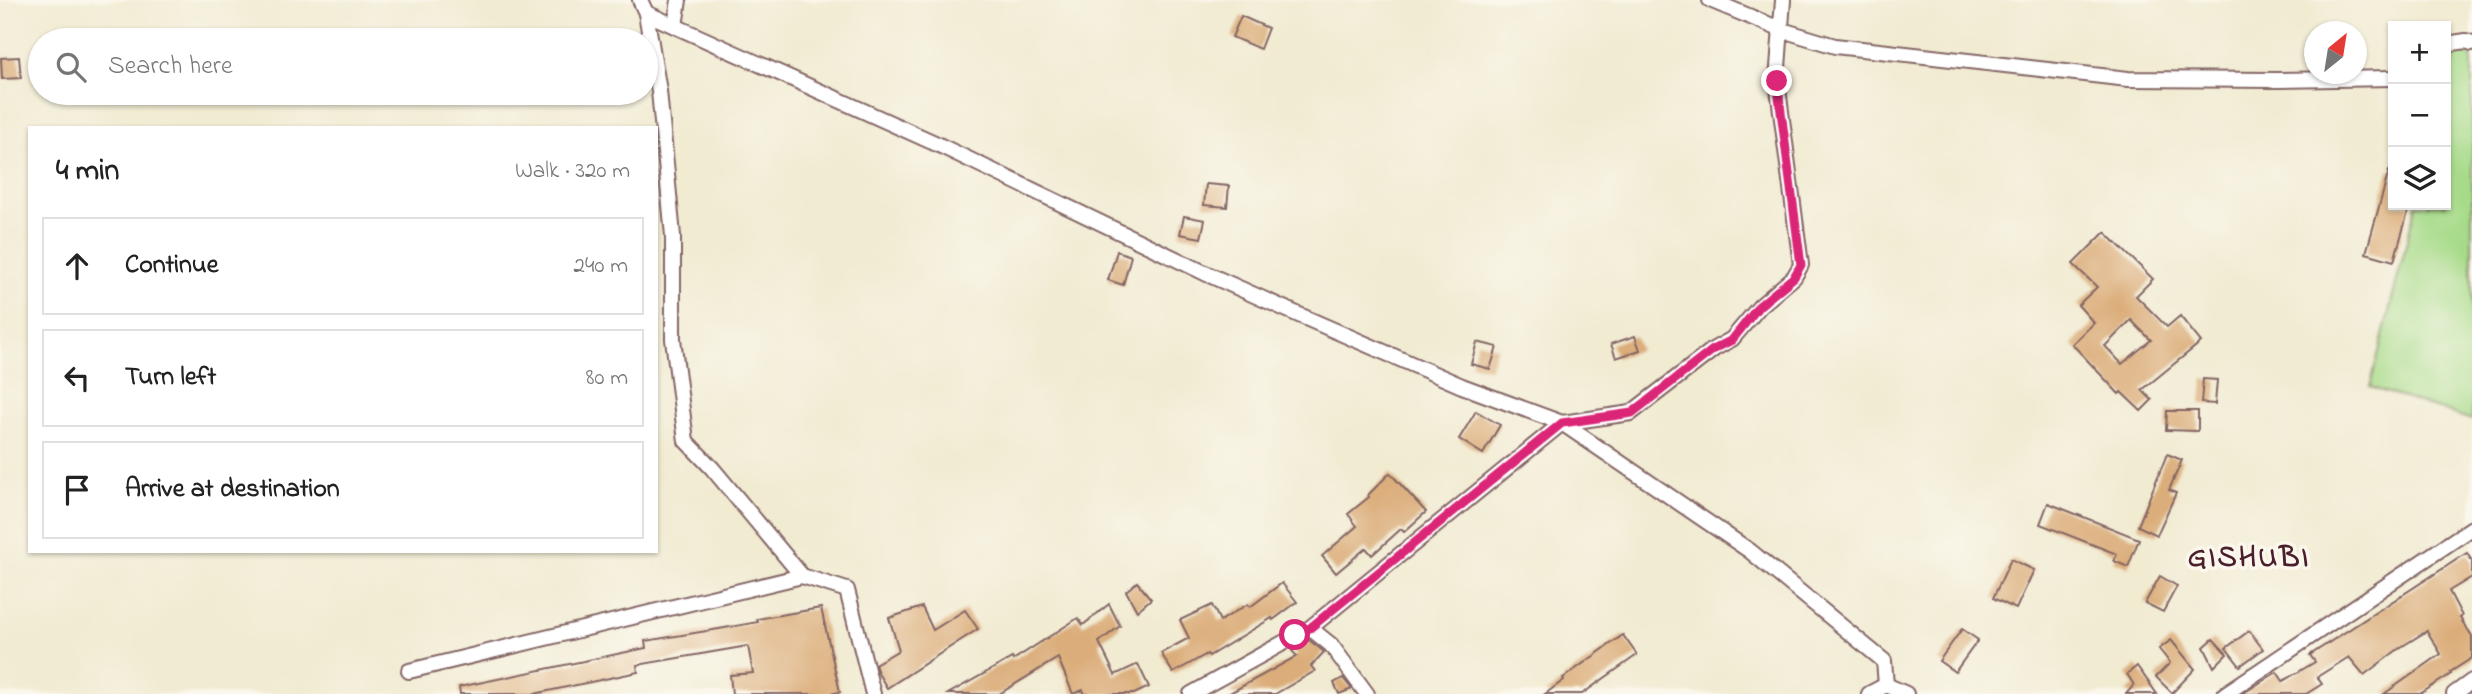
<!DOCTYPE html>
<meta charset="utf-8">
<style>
body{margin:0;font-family:"Indie Flower",sans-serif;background:#f6f6f6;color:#222}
.controls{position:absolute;right:21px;top:21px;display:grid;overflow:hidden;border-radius:0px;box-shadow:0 2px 5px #0004}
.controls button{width:63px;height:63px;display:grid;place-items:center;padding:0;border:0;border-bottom:2px solid #e0e0e0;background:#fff;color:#222;font:35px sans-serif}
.compass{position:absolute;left:2304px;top:21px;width:63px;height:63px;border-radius:50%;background:#fff;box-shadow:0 2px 5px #0004;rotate:30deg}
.stop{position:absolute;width:21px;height:21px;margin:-16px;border:5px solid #db2777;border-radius:50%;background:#fff}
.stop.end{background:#db2777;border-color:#fff;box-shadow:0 2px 7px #0008}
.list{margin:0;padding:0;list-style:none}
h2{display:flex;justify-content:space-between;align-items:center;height:91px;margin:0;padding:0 28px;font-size:30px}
h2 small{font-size:23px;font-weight:400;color:#767676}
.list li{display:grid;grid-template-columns:46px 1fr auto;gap:21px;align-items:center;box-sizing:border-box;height:98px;margin:0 14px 14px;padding:0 14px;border:2px solid #e0e0e0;border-radius:0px}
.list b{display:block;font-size:26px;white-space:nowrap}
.list em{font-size:23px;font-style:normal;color:#767676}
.icon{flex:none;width:38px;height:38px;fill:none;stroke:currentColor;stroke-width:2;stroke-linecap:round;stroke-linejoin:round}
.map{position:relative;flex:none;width:2472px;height:694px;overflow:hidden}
.search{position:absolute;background:#fff;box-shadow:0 2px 5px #0004;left:28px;top:28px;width:630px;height:77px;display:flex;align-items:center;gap:18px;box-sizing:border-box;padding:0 24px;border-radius:38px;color:#767676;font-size:26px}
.panel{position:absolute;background:#fff;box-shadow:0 2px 5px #0004;left:28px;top:126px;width:630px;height:427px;border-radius:0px}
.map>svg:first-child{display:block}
</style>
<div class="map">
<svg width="2472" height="694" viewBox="0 0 2472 694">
<rect width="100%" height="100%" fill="#fbf7ec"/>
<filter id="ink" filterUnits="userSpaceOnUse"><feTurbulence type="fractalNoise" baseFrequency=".0143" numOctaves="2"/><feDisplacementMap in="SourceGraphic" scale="14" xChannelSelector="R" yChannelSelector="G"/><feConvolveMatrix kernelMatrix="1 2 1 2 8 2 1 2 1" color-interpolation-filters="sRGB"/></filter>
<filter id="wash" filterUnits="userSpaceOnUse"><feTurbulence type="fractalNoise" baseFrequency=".00686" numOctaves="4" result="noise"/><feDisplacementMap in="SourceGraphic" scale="28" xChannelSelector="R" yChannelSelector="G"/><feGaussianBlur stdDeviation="1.57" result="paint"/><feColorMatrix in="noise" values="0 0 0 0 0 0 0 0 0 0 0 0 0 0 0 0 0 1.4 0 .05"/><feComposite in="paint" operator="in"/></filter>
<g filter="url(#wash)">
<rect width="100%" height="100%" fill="#f1ebd2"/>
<!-- green -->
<path fill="#a7db8a" stroke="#787d5a" stroke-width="2" d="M2456,50L2472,55V420L2370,387L2416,205H2446V89Z"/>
<g id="blocks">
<!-- building -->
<g fill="#dbad7a" fill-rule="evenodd">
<path d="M1241,16L1268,28L1260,49L1232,37Z"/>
<path d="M19,57L21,78L2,79L1,58Z"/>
<path d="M2389,171H2393V205H2410L2394,261L2366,253Z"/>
<path d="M1206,184L1229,186L1227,207L1204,205Z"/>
<path d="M1184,216L1205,220L1201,238L1180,234Z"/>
<path d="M2105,232L2153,279L2136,296L2167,327L2180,316L2201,342L2142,390L2152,400L2141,411L2121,392L2119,394L2072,344L2094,323L2078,305L2097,287L2073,264ZM2131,320L2151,340L2122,364L2105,346Z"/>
<path d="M1117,251L1131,256L1123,285L1108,280Z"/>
<path d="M1635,336L1640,350L1616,358L1611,344Z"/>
<path d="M1477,342L1497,347L1490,369L1471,364Z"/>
<path d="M2203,379L2217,380L2215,404L2201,403Z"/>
<path d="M1476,411L1500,425L1483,454L1459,439Z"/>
<path d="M2167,411H2198V431L2166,430Z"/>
<path d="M2167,454L2182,460L2169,490L2176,493L2157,535L2138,526Z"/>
<path d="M1390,473L1426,512L1404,532L1401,529L1372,555L1366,548L1336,573L1322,556L1357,526L1348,514L1369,497L1368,495Z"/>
<path d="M2048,503L2139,539L2128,567L2114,561L2117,554L2040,524Z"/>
<path d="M2467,553L2472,561V577L2449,591L2462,616L2460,618L2472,637V658L2450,672L2451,674L2420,694H2384L2441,654L2427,631L2401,647L2364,675L2349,657L2317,677L2322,684L2306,694H2242L2277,672L2283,681L2315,662L2310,655Z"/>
<path d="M2011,559L2034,570L2016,609L1993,598Z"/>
<path d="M2160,576L2177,586L2163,612L2145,603Z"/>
<path d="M1137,582L1151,599L1137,611L1126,591Z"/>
<path d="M1282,583L1297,602L1273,620L1272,618L1209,656L1207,654L1173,673L1161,653L1189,638L1180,620L1212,605L1220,621L1248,604L1250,607Z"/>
<path d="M1109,604L1120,626L1099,642L1115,675L1138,664L1149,687L1134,694H1085L1083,690L1073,694L1058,658L999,694H948L1012,658L1013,660L1078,618L1083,625Z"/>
<path d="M922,607L933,630L965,610L978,629L887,688L878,673L875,664L899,650L889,618Z"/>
<path d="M821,608L840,692L829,694H732L730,675L753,673L748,646L637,665L638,672L534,694H460L459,687L646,648L645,641L719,629L758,622L757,619Z"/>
<path d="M1962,629L1978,640L1955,672L1939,661Z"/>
<path d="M2249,631L2263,649L2240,666L2226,648Z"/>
<path d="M1623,635L1637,655L1582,694H1545L1564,680L1563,678Z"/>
<path d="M2213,639L2227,654L2214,667L2204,647Z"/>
<path d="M1309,640L1324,652L1311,666L1315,671L1275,694H1228L1297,656L1292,651Z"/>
<path d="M2171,640L2195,669L2172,693L2156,677L2170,663L2159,649Z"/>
<path d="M2137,666L2157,694H2126L2134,685L2127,674Z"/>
<path d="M1343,678L1352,689L1339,694L1334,683Z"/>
</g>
</g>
</g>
<g filter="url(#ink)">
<use href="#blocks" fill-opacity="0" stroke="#846665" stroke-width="2"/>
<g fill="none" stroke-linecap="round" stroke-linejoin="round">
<!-- street casing -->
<g stroke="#846665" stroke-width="18">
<g id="street">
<path d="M640,0L646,13L659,91L673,236V339L686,441L712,468L802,576"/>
<path d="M1710,0L1782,30L1835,46L2128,79L2277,80L2393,78"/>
<path d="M646,13L939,145L1205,273L1299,315L1462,386L1562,423L1631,413L1714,349L1732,339L1760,306L1794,277L1801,265L1777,81L1783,0"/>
<path d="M675,26L679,0"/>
<path d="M2446,44L2466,41L2472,43"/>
<path d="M1310,628L1562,423L1750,551L1884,661L1886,685"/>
<path d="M409,671L802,576L847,590L873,694"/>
<path d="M1191,694L1310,628L1331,645L1367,694"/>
<path d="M1869,694L1886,685L1906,694"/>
<path d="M2225,694L2472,528"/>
<path d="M2454,694L2472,681"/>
</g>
</g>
<!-- street -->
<use href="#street" stroke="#fff" stroke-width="14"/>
</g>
</g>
<g fill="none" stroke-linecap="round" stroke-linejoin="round" filter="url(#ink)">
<!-- route -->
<path stroke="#db2777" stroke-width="9" d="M1295,635L1310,628L1562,423L1632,413L1714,349L1732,340L1759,306L1794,277L1801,265L1777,81"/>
</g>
<g text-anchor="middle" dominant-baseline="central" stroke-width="7" stroke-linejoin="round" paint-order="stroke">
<!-- district labels -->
<g font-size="30" font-weight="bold" letter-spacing="2" fill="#4a1f2b" stroke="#fbf7ec">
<text x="2249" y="559">GISHUBI</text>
</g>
</g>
</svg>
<div class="controls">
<button>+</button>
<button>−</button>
<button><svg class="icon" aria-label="layers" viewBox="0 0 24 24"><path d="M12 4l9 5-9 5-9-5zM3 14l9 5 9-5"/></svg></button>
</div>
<svg class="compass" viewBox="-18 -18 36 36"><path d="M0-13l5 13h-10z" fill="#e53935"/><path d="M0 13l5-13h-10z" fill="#767676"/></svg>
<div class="stop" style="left:1295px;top:635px"></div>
<div class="stop end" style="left:1777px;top:81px"></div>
<div class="search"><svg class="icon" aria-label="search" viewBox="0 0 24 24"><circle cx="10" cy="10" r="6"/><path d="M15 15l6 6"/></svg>Search here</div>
<section class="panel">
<h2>4 min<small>Walk · 320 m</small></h2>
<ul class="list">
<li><svg class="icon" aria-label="ahead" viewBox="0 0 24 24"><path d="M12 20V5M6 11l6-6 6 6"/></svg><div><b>Continue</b></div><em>240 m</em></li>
<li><svg class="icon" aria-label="left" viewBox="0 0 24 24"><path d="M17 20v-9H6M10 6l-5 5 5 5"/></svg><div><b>Turn left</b></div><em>80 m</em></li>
<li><svg class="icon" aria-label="arrive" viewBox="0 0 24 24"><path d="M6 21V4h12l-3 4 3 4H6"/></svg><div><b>Arrive at destination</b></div></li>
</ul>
</section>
</div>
